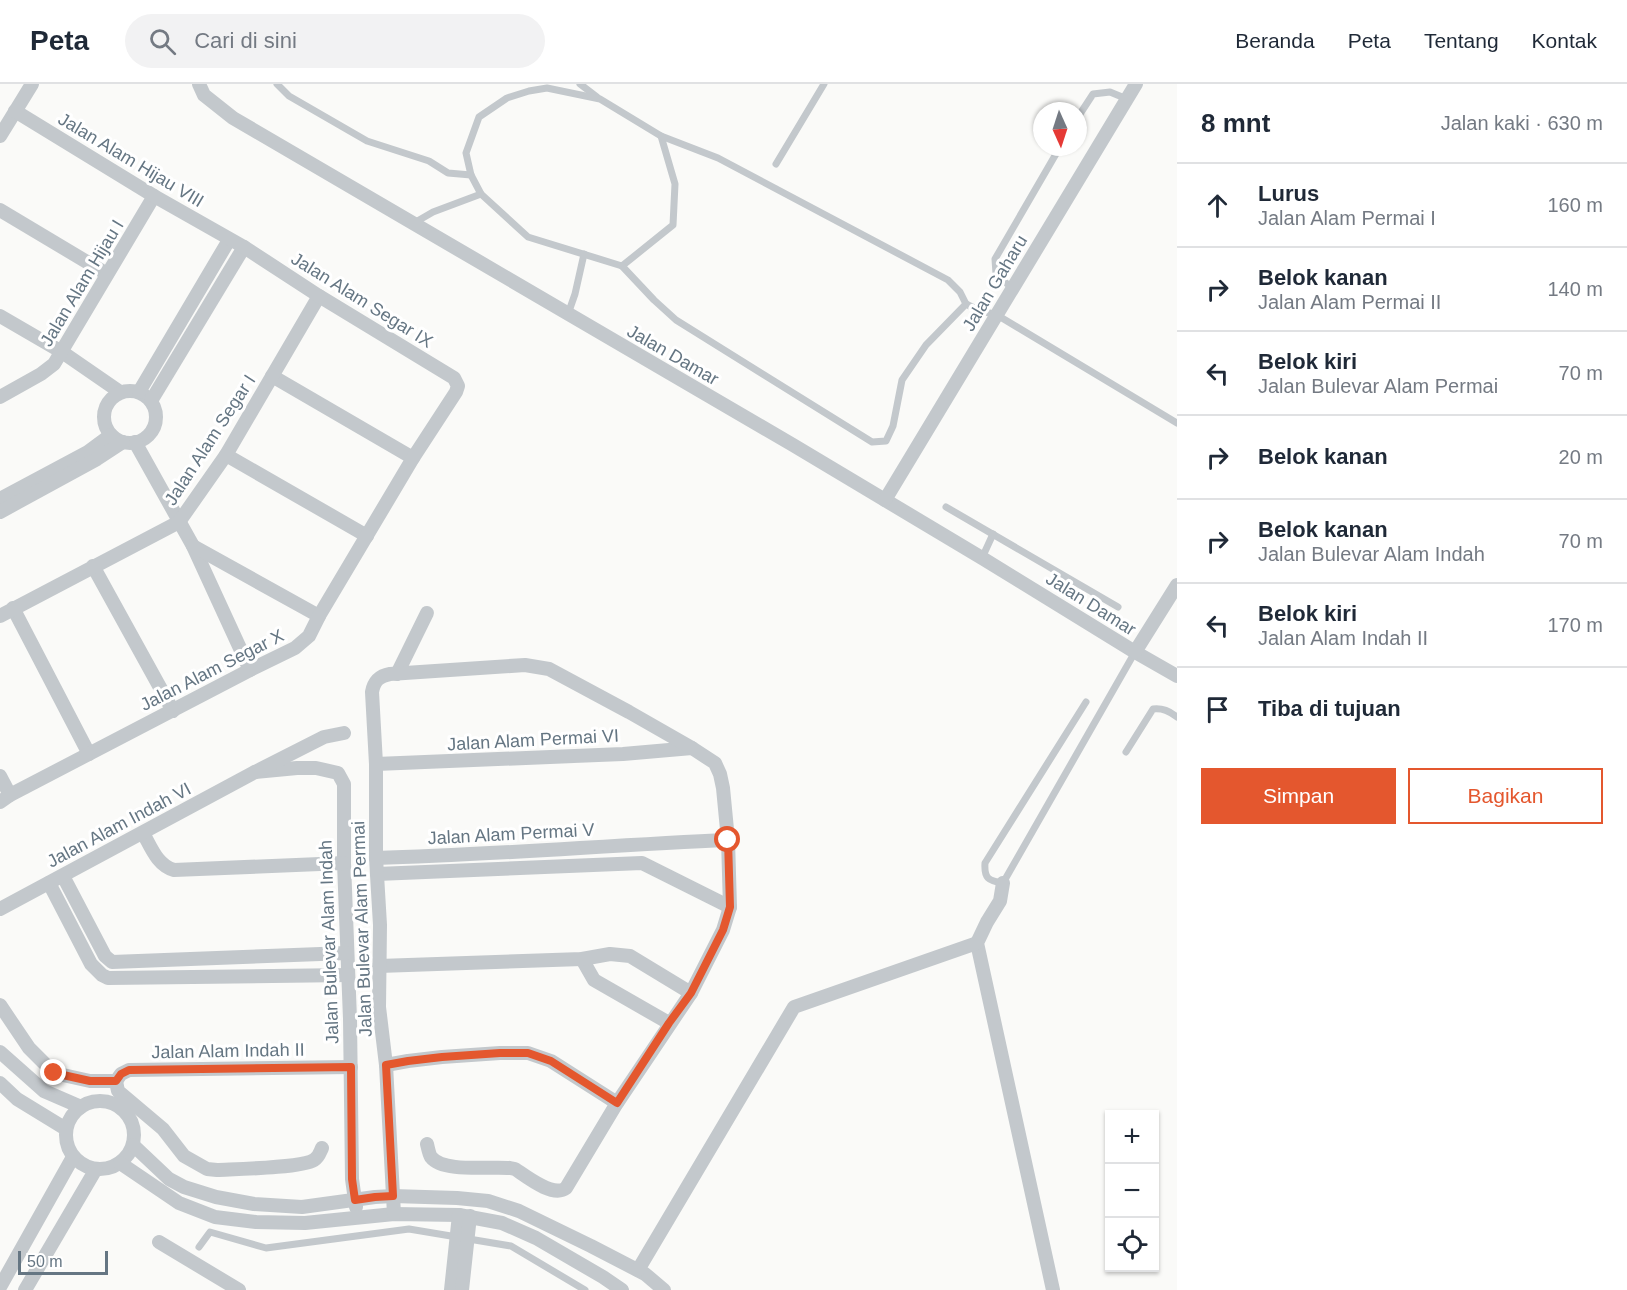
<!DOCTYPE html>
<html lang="id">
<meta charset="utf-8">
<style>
body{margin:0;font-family:Arial,sans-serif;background:#f2f2f3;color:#1f2937}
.controls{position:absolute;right:18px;bottom:18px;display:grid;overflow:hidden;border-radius:0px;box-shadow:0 2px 4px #0004}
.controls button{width:54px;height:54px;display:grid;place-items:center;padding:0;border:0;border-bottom:2px solid #e0e1e3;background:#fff;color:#1f2937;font:30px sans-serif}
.compass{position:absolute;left:1033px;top:18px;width:54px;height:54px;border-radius:50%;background:#fff;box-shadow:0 2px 4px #0004;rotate:177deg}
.scale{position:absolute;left:18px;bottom:15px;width:90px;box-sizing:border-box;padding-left:6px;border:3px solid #657683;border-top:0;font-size:16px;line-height:21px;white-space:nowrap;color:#657683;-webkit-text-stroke:4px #fff;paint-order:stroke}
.stop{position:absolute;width:18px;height:18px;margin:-14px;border:4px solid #e4572e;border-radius:50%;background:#fff}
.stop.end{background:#e4572e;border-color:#fff;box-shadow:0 2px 6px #0008}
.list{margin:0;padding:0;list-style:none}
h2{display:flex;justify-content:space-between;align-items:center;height:78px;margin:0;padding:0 24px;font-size:26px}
h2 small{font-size:20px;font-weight:400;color:#747a83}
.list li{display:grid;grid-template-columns:39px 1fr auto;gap:18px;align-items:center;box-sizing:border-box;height:84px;padding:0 24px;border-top:2px solid #e0e1e3}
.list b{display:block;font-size:22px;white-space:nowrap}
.list p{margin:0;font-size:20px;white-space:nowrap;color:#747a83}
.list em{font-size:20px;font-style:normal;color:#747a83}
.actions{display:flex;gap:12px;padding:18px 24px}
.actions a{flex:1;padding:14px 0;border:2px solid #e4572e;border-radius:0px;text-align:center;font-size:21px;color:#e4572e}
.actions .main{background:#e4572e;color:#fff}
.icon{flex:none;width:33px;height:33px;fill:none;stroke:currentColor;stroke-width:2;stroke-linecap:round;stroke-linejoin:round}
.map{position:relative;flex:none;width:1177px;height:1206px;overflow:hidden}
header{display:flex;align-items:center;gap:36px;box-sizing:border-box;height:84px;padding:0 30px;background:#fff;border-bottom:2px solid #e0e1e3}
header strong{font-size:28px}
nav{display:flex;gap:33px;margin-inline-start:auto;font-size:21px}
.search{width:420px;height:54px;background:#f2f2f3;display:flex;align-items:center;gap:15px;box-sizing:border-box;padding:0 21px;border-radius:33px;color:#747a83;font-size:22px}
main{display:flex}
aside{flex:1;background:#fff}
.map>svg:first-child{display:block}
</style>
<header>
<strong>Peta</strong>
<div class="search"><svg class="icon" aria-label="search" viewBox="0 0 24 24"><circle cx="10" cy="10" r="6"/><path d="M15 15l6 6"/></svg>Cari di sini</div>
<nav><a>Beranda</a><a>Peta</a><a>Tentang</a><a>Kontak</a></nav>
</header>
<main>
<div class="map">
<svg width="1177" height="1206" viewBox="0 0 1177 1206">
<rect width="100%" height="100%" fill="#fafaf8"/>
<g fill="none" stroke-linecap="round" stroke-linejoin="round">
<!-- lane -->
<g stroke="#c3c8cc" stroke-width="7">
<path d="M277,0L289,12L367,57L429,77L448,89L471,91"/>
<path d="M580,0L597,13"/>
<path d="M547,4L600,15L661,52L675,100L673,141L622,182L528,153L481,110L471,91L466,69L479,33L507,14L529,7Z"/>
<path d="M1078,33L1093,10L1110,8L1127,15"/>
<path d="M661,52L718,74L948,196L960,208L966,220"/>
<path d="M776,80L824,0"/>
<path d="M414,139L433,128L481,110"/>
<path d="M622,182L654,216L676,236L872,358L886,357L893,342L902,296L926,261L966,220L978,226L997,231L1177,339"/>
<path d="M1013,205L996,190L995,175L1060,63"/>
<path d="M568,230L575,210L584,170"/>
<path d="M946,423L1118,523"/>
<path d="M982,474L993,450"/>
<path d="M1086,618L985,779C984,794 988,797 1003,799L1135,568"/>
<path d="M1126,668L1153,625C1163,624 1169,627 1177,633"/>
<path d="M199,1163L210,1148L266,1164L409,1145L511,1162L585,1206"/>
</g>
<!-- street -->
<g stroke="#c3c8cc" stroke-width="14">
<path d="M199,0L204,11L233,34L793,361L982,474L1135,568L1177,592"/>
<path d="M0,52L32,0"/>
<path d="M0,126L107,190"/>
<path d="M0,232L62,268L120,308"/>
<path d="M272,292L413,374"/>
<circle cx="130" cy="333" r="26"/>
<path d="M139,308L229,156"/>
<path d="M0,313L41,290L54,280L154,112"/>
<path d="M151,317L244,163"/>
<path d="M135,358L193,462L250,586"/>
<path d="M226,371L367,452"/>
<path d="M0,415L88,368L111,351"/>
<path d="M885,416L1136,0"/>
<path d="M0,428L97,375L123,358"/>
<path d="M193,462L319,532"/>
<path d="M93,482L173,627"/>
<path d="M13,524L89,670"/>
<path d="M0,532L179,438L226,371L319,212"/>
<path d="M1135,568L1177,501"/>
<path d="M397,590L427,529"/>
<path d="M376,680L623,670L692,664"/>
<path d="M255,688L297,684H316L338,689L344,700V779L350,935L352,1095L356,1123"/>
<path d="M0,692L10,711"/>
<path d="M0,718L10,711L250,586L295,564L309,552L319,532L413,374L456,308L458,302L454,294L319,212L244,163L154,112L15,27"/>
<path d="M143,749C151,763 157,781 174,786L344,779"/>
<path d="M376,774C493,771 610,761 728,756"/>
<path d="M377,790L642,779L730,823"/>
<path d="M63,792L105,872L112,878L347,869"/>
<path d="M49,799L91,880L102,891L108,894L348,891"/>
<path d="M1003,799L1000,817L987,838L977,859L1053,1206"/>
<path d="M0,825L255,688L324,653L344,649"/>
<path d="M582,875L594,896L669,939"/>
<path d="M379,882L582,875L610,870L630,872L691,909"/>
<path d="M0,921L29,964L54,989L90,997H116"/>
<path d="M0,968L44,1007L81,1023"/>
<path d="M386,981L408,977L442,973L500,969H528L551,977L617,1019"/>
<path d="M116,997L118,1007L163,1045L184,1072L207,1085L217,1086C236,1085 301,1084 314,1076C319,1073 320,1068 322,1064"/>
<path d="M116,997L121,990L129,986L351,983"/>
<path d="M0,999L17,1015L66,1045"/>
<circle cx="100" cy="1051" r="34"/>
<path d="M133,1061L169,1095L184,1103L216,1113L254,1120L302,1123L375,1113L393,1112L457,1114L488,1117L519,1127L591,1162L645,1190L664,1206"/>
<path d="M120,1079L179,1119L215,1133L256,1138L305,1139L394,1130L459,1131L502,1139L536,1154L603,1193L622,1206"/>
<path d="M394,1130L386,981L379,923L380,841L376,774V680L372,608C374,597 379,592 390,590L525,581L549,585L629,628L692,664L715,679L720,690L723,704L728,756L730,823L723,846L691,909L617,1019L566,1104C553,1114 527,1093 515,1085L510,1084C491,1082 443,1089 431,1073C429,1070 428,1064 427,1060"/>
<path d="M159,1158L239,1206"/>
<path d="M638,1186L794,923L977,859"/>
<path d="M0,1203L73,1073"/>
<path d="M25,1206L96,1085"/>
<path d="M451,1206L459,1131"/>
<path d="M462,1206L470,1132"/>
</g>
</g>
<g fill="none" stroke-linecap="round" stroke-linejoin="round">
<!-- route -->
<path stroke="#e4572e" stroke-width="8" d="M54,989L90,997H116L121,990L129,986L351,983L352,1095L355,1116L375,1113L393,1112L386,981L408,977L442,973L500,969H528L551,977L617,1019L669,939L691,909L723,846L730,823L728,756"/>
</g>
<g text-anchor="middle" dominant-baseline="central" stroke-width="6" stroke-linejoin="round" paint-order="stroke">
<!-- street labels -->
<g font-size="18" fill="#657683" stroke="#fff">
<text transform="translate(131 76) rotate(31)">Jalan Alam Hijau VIII</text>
<text transform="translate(82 199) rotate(-59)">Jalan Alam Hijau I</text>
<text transform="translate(995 199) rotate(-59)">Jalan Gaharu</text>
<text transform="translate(362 216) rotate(32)">Jalan Alam Segar IX</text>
<text transform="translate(673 271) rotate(30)">Jalan Damar</text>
<text transform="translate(210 356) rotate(-57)">Jalan Alam Segar I</text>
<text transform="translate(1091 520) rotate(32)">Jalan Damar</text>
<text transform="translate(212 586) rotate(-27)">Jalan Alam Segar X</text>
<text transform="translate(533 656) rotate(-3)">Jalan Alam Permai VI</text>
<text transform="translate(119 741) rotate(-28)">Jalan Alam Indah VI</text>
<text transform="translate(511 750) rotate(-3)">Jalan Alam Permai V</text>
<text transform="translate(362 845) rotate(-92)">Jalan Bulevar Alam Permai</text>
<text transform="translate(329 858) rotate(-92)">Jalan Bulevar Alam Indah</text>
<text transform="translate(228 967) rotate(-1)">Jalan Alam Indah II</text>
</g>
</g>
</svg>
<div class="controls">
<button>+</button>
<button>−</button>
<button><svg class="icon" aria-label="locate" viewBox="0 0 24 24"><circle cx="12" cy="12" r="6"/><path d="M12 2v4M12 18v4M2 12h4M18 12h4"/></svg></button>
</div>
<svg class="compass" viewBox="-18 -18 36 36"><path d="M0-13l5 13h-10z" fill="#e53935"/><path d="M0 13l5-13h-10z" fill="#747a83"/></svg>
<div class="scale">50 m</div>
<div class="stop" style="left:728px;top:756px"></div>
<div class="stop end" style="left:54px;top:989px"></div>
</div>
<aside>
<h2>8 mnt<small>Jalan kaki · 630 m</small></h2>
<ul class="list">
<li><svg class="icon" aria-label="ahead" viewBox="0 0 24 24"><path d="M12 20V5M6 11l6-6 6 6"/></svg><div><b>Lurus</b><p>Jalan Alam Permai I</p></div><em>160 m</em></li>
<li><svg class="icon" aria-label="right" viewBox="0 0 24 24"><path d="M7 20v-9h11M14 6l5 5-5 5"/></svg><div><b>Belok kanan</b><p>Jalan Alam Permai II</p></div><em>140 m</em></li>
<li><svg class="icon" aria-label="left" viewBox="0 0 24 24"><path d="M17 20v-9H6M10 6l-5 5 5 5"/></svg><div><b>Belok kiri</b><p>Jalan Bulevar Alam Permai</p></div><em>70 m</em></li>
<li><svg class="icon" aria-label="right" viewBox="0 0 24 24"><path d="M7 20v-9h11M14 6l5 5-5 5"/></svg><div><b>Belok kanan</b></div><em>20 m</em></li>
<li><svg class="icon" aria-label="right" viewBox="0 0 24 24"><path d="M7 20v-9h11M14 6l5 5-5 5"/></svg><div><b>Belok kanan</b><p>Jalan Bulevar Alam Indah</p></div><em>70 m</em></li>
<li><svg class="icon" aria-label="left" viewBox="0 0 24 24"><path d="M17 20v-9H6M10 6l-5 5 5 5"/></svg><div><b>Belok kiri</b><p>Jalan Alam Indah II</p></div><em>170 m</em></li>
<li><svg class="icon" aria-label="arrive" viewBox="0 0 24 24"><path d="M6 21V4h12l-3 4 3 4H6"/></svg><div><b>Tiba di tujuan</b></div></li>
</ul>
<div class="actions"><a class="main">Simpan</a><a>Bagikan</a></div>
</aside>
</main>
